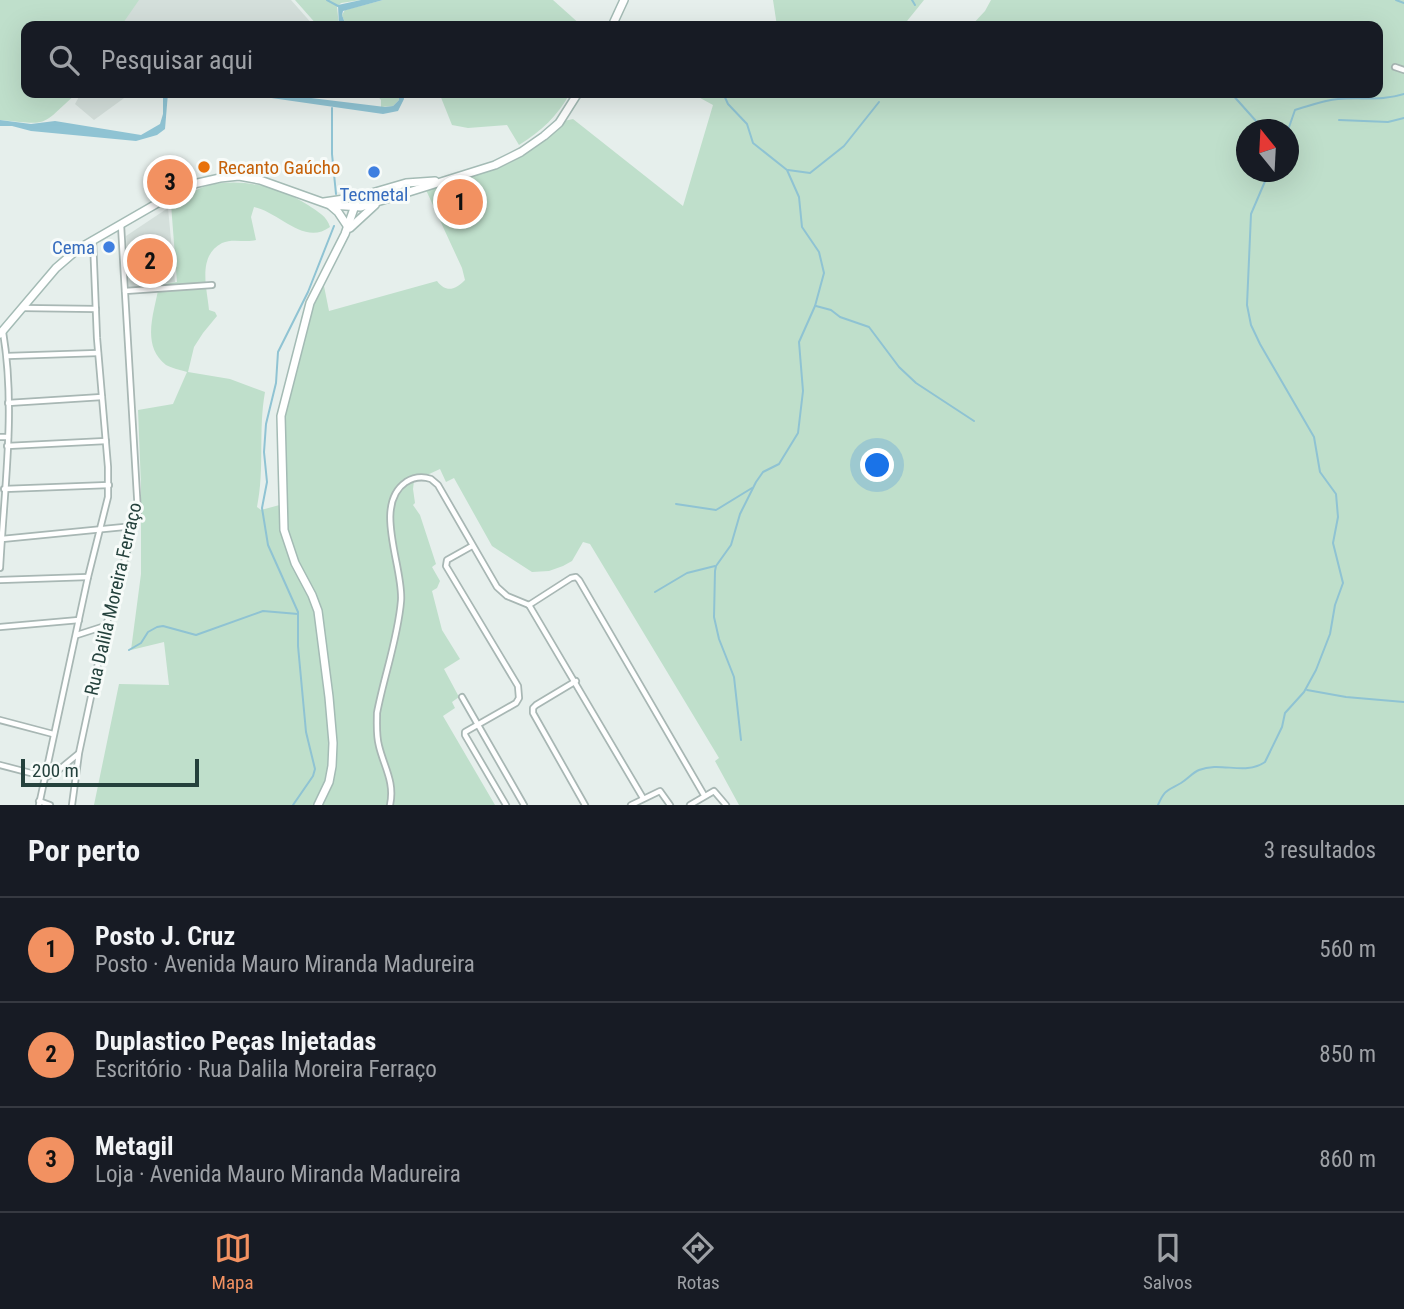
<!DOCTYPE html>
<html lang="pt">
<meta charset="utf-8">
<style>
body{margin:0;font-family:"Roboto Condensed",sans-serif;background:#20242c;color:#f1f3f6}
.compass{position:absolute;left:1236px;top:119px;width:63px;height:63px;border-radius:50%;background:#171b24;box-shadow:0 7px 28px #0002;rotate:342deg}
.scale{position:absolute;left:21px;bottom:18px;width:178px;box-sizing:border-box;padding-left:7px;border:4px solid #24413c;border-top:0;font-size:19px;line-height:24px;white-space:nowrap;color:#24413c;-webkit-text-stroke:5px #f7fbf9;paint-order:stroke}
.you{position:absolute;left:878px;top:466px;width:24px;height:24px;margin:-18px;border:5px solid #fff;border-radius:50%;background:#1a73e8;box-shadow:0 0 0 10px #1a73e833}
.badge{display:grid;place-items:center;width:46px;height:46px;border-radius:50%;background:#f29161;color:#111;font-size:23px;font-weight:700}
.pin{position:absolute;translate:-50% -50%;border:4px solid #fff;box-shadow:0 2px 7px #0006}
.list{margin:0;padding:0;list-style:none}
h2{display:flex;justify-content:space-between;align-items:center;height:91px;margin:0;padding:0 28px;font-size:30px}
h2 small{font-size:23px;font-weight:400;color:#9ea1a6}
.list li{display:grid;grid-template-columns:46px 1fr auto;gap:21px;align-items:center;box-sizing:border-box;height:105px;padding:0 28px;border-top:2px solid #363941}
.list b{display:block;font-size:26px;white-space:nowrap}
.list p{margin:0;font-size:23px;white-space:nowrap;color:#9ea1a6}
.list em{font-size:23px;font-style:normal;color:#9ea1a6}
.icon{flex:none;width:38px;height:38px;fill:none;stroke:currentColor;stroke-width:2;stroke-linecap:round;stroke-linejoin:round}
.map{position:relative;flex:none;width:1404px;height:805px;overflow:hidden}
.search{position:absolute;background:#171b24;box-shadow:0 7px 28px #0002;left:21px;right:21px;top:21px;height:77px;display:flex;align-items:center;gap:18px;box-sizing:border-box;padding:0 24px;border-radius:14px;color:#9ea1a6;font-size:26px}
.sheet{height:406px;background:#171b24}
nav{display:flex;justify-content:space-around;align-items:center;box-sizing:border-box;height:98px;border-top:2px solid #363941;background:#171b24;font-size:19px;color:#9ea1a6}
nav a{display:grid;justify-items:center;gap:4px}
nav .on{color:#f29161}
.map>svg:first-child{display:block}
</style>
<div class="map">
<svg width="1404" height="805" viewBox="0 0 1404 805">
<rect width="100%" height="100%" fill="#e6efec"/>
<!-- built -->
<g fill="#d4dfdb">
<path d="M134,0H291L314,26H119Z"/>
<path d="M81,93H131L94,120L75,104Z"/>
<path d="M168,208L175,282L129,288L126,236Z"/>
</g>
<!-- green -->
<g fill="#bfdfcb" fill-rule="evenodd">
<path d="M0,0H139L121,26H26V93H77C39,127 51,125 0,120Z"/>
<path d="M295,0H361L341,3L337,7L339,26H318Z"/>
<path d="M383,0H553L582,26H346L342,15L345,10Z"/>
<path d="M773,0H924L903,26H777Z"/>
<path d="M991,0H1404V805H739L715,761L719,758L590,544L583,542L572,561L563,566L549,571L532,572L492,546L454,478L446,482L440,469L414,481L413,489L415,503L413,505L420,515L436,564L432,567L440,581L437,588L432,591L442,630L460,659L444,669L459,697L452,702L455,708L443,716L495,805H94L119,684L169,685L164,642L131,650L141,574V486L138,410L173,404L187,372C181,370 171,368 166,365C140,345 155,311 159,285L177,282L171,204C183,198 196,188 210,185C244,178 279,187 308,205C318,212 327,216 330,227C304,246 279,212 254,207L251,217L256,240C245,243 233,238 222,243C197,256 207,288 209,310L215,312L217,316L203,333L194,347L188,372L230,379L265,392C258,430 265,469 257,507L261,510L287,503L282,440L286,403L309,319L323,281L329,311L437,281C446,293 455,290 465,280L462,268L426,190L506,163L536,146L564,121L573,119L683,206L713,105L691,93H1378V26H971L985,11ZM1246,130H1288V172H1246Z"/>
<path d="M375,93H398L399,100L393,106L381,107V100Z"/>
<path d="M437,93H570C558,116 541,131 519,145L507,125L468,128L452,125L440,95Z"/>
</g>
<!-- water -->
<g fill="#8fc3d3">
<path d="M361,0H383L343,11L342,15L346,26H339L338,5Z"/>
<path d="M163,93H168L165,129L157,135L136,141L31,131L12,126H0V120L31,124L55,121L141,135L160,124L163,114Z"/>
<path d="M236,93H270L385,107L393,106L399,100L398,93H403L404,99L398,111L383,114Z"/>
</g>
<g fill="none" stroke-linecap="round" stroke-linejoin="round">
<!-- stream -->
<g stroke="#8fc3d3" stroke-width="2">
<path d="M327,0L338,6"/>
<path d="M912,0L915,5"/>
<path d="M1396,0L1404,3"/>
<path d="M723,93L728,104L747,124L753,143L787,170L799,197L802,227L819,252L824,273L815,306L799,342L803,391L798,433L779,464L763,472L756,482L740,514L731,545L716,566L715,571L714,617L719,639L734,677L741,740"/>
<path d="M1231,93L1264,130"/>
<path d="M332,108V154L336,194"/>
<path d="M1339,120L1388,122L1404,118"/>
<path d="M1288,130L1295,110C1309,106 1324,100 1338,99C1360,97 1383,101 1404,94"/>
<path d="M788,170L810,173L844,146L879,102"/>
<path d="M816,306L831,310L840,317L869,327L899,367L916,383L974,421"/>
<path d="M676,504L716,510L752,488"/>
<path d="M655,592L687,573L715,566"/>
<path d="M129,650L141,643L148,632L157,627L163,626L196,635L263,611L298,614"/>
<path d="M1307,690L1346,697L1404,702"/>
<path d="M293,805L313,776L315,769L306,732L298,646V612L268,545L262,508L267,482L264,452L266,424L276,383L278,352L308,292L334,226"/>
<path d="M1158,805C1165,789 1167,791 1181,783C1188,779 1192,773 1199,770C1221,761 1245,776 1265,762L1282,727L1285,713L1304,692L1316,670L1330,634L1335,605L1343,583L1333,543L1338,517L1336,494L1320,472L1314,437L1260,344L1251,325L1247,305L1251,214L1269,172"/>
</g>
<!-- street casing -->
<g stroke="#a8b7b4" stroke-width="8">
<g id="street">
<path d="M1395,67L1404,70"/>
<path d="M125,291L212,285"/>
<path d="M23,308L96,309"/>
<path d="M7,356L98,353"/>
<path d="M8,403L102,397"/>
<path d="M0,437H8"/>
<path d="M7,446L106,441"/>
<path d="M4,489L109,485"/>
<path d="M2,539L134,526"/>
<path d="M472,546L447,560L446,566L518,686L519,698L516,703L465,732V735L506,805"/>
<path d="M0,568C4,490 16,409 3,332"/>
<path d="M0,580L88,577"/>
<path d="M529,605L571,578L576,577L579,580L704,795"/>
<path d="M529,605L643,798"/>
<path d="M0,627L79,620"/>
<path d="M77,635L105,626"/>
<path d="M576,681L536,705L533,708V713L585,805"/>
<path d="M462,697L524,805"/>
<path d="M0,720L53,734"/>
<path d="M0,765L46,777L55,773L78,754"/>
<path d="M39,801L50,805"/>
<path d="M39,805L88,577L108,497V467L97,338L93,240"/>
<path d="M72,805L79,753L106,626L138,513L121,225"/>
<path d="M390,805C395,782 384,767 379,746C376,735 377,724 377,713C384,676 398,638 401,601C404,568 372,505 406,482C414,477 422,476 431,479L438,485L497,587L507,596L529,605"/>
<path d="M631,805L660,791L670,805"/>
<path d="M690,805L714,791L726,805"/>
</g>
</g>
<!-- secondary casing -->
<g stroke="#a4bbb5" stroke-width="10">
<g id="secondary">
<path d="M612,26L624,0"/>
<path d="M324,202L358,197L406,183L435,181"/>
<path d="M331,206L338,212L348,227"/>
<path d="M350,228L375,205"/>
<path d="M0,334L56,268L78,249L189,185L220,178L239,176L260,180L330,205L361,207L495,165L521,152L544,136L559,123L578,93"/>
<path d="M318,805L329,782L332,766L333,743L329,697L318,611L312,595L295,563L284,530L281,416L310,303L345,234L358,197"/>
</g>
</g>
<!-- street -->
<use href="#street" stroke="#fff" stroke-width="4.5"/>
<!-- secondary -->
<use href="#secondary" stroke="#fff" stroke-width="7"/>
</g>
<!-- markers -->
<circle fill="#e8710a" stroke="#f7fbf9" stroke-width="2.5" cx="204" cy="167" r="7"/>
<g fill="#3f7fe0" stroke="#f7fbf9" stroke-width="2.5">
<circle cx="374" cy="172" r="7"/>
<circle cx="109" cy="247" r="7"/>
</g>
<g text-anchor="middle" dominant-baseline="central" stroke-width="6" stroke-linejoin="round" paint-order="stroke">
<!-- food labels -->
<g font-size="19" fill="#c56008" stroke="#f7fbf9" text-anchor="start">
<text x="218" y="167">Recanto Gaúcho</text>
</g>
<!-- shop labels -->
<g font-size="19" fill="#366cbe" stroke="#f7fbf9">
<text x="374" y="194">Tecmetal</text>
<text x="95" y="247" text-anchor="end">Cema</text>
</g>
<!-- street labels -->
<g font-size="19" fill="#24413c" stroke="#f7fbf9">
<text transform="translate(113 599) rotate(-77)">Rua Dalila Moreira Ferraço</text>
</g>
</g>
</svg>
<svg class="compass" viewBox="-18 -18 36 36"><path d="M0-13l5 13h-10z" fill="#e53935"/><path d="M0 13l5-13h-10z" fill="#9ea1a6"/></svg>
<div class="scale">200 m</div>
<div class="you"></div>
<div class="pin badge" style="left:460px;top:202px">1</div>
<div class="pin badge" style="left:150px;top:261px">2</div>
<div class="pin badge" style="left:170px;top:182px">3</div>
<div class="search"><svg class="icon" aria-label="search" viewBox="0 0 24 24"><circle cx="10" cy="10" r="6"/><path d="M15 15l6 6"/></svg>Pesquisar aqui</div>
</div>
<section class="sheet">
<h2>Por perto<small>3 resultados</small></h2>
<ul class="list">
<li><span class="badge">1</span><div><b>Posto J. Cruz</b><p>Posto · Avenida Mauro Miranda Madureira</p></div><em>560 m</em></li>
<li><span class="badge">2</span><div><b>Duplastico Peças Injetadas</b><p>Escritório · Rua Dalila Moreira Ferraço</p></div><em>850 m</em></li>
<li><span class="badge">3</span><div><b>Metagil</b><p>Loja · Avenida Mauro Miranda Madureira</p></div><em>860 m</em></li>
</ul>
</section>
<nav>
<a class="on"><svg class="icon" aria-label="map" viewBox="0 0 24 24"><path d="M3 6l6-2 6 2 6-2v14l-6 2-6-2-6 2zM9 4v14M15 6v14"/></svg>Mapa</a>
<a><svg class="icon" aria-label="directions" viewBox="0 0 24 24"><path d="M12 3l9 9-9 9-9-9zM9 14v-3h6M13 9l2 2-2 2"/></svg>Rotas</a>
<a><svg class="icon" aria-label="saved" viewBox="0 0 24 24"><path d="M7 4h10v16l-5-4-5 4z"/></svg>Salvos</a>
</nav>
